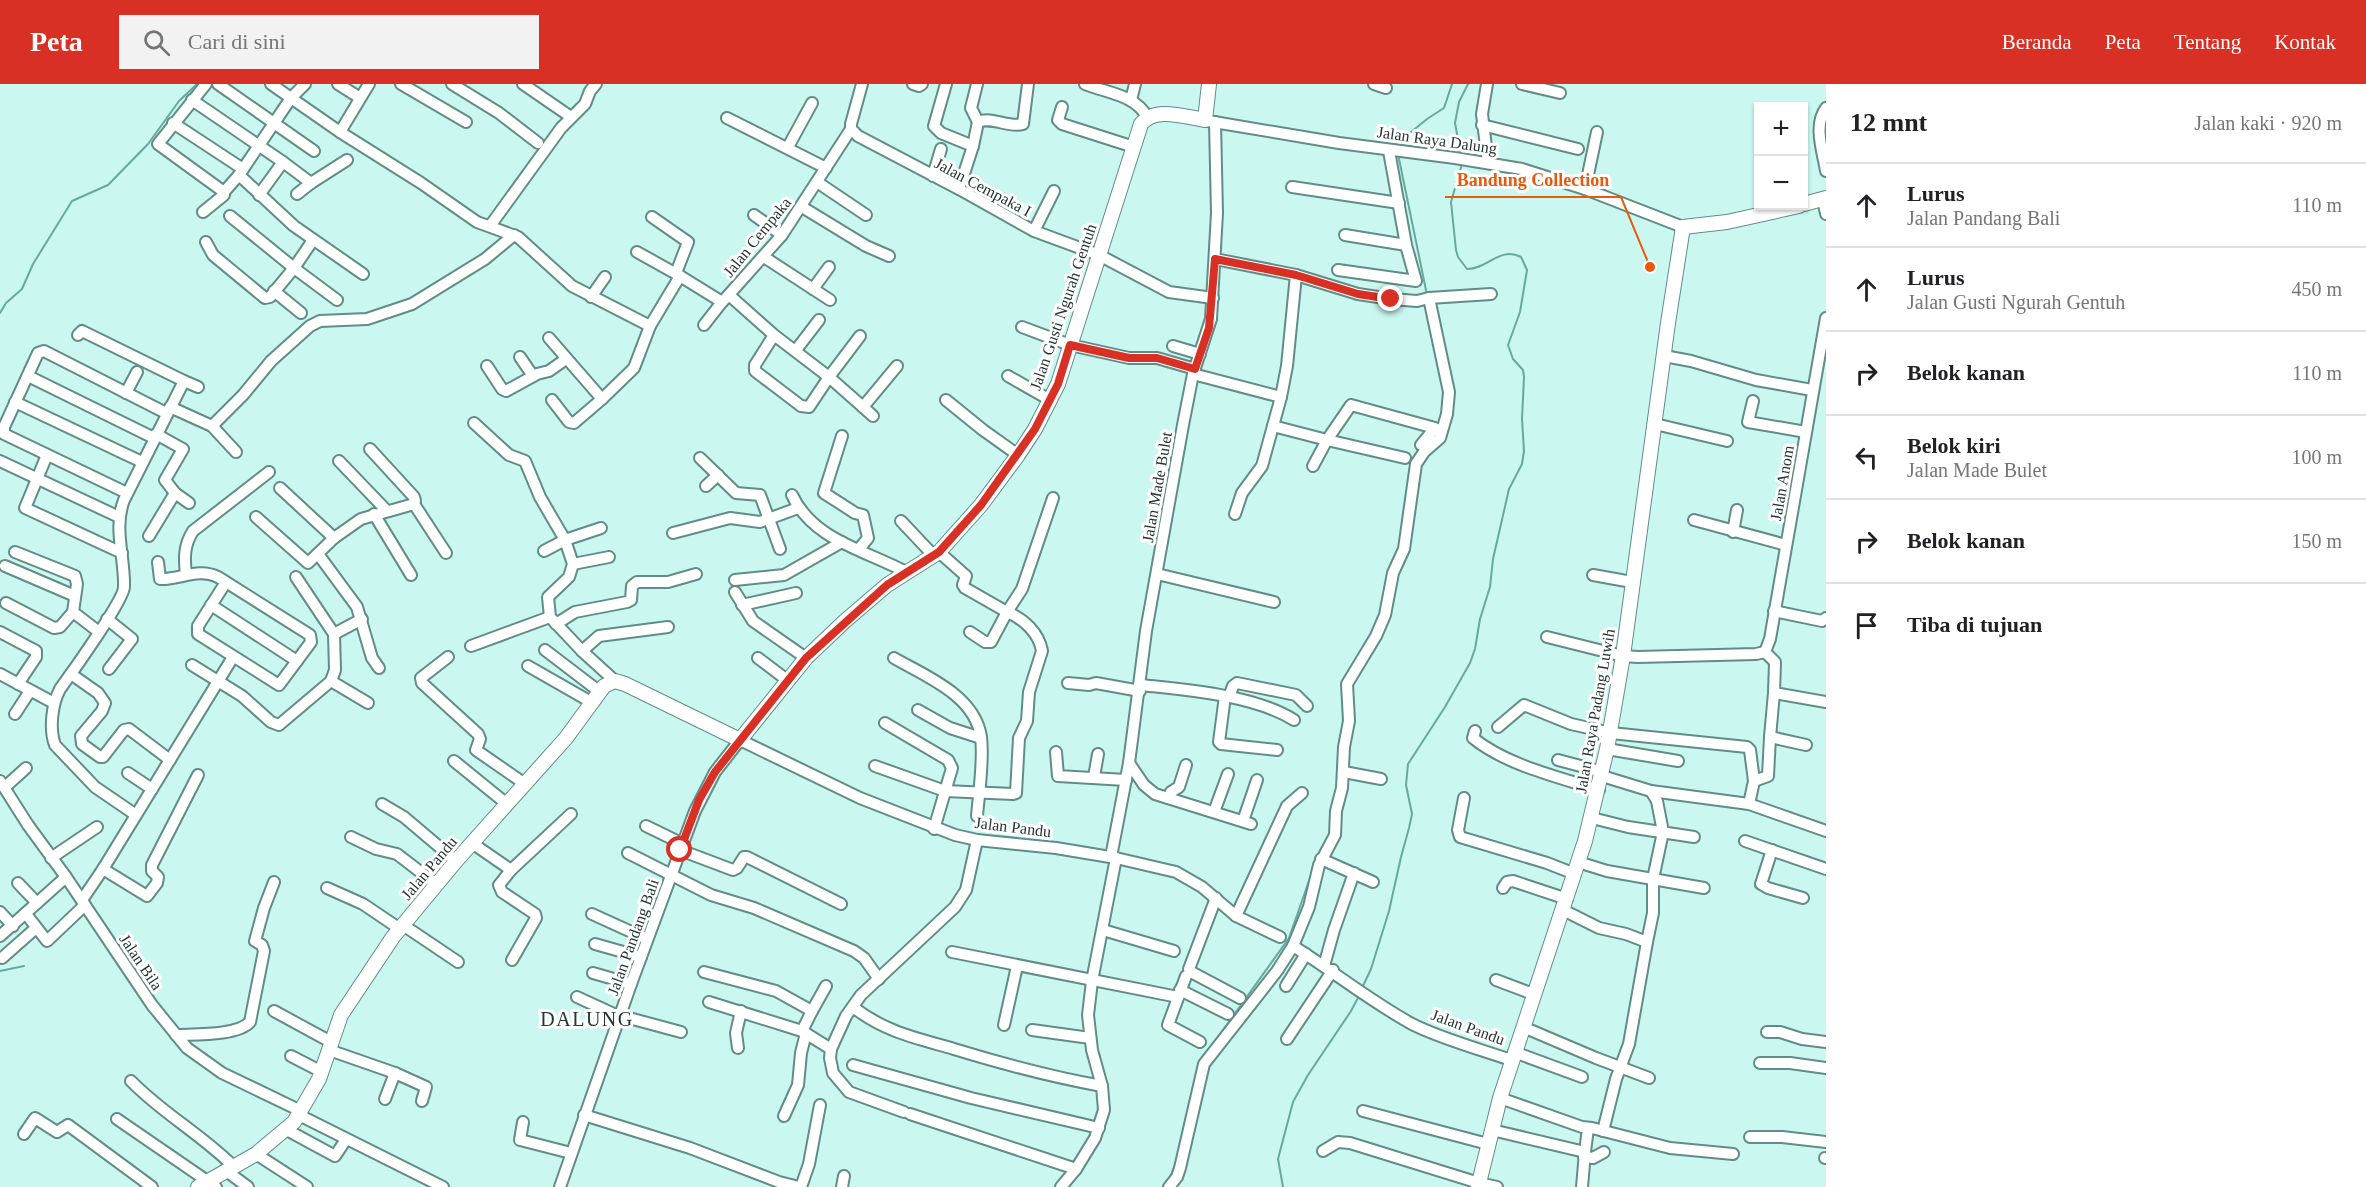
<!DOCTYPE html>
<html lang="id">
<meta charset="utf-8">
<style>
body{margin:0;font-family:Georgia,serif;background:#f2f2f2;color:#202124}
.controls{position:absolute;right:18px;top:18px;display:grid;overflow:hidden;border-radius:0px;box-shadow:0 2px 4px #0004}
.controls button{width:54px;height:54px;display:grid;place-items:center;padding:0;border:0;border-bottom:2px solid #e0e0e0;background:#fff;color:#202124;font:30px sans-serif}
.stop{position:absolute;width:18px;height:18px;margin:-14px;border:4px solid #d93025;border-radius:50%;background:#fff}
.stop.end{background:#d93025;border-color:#fff;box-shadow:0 2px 6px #0008}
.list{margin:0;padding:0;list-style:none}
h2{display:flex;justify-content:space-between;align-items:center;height:78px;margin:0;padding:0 24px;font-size:26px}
h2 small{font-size:20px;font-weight:400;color:#757577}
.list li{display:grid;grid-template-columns:39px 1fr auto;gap:18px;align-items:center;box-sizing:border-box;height:84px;padding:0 24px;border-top:2px solid #e0e0e0}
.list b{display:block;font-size:22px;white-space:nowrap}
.list p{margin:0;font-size:20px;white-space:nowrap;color:#757577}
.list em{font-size:20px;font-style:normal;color:#757577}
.icon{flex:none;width:33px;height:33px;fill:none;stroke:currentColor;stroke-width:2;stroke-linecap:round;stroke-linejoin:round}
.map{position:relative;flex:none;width:1826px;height:1103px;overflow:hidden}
header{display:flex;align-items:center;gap:36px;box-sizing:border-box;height:84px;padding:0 30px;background:#d93025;color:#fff}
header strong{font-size:28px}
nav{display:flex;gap:33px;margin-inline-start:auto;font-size:21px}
.search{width:420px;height:54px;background:#f2f2f2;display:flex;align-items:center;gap:15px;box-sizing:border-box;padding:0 21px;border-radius:0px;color:#757577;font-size:22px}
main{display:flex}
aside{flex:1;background:#fff}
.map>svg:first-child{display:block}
</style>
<header>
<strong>Peta</strong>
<div class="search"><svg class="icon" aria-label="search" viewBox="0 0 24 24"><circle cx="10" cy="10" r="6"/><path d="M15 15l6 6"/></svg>Cari di sini</div>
<nav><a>Beranda</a><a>Peta</a><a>Tentang</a><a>Kontak</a></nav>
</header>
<main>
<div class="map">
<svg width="1826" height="1103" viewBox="0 0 1826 1103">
<rect width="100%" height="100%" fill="#caf8f1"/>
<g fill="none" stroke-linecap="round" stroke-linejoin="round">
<!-- stream -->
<g stroke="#67a89f" stroke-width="2">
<path d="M1401,62L1405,53L1427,35L1444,24L1452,0"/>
<path d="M1398,70L1427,211"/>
<path d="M1461,72L1455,39L1459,18L1468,0"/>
<path d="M0,229L6,219L22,205L33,180L72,117L108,101L148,60L179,17L197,0"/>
<path d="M0,887L24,882"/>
<path d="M1362,904L1371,885L1389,827L1401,773L1409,744L1412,730L1406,701L1408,680L1445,623L1470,579L1475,565L1480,535L1490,503L1493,475L1509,405L1522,380L1524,367L1522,335L1524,293L1523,286L1513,275L1508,261L1520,228L1527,186L1521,173C1500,162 1488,185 1467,185L1458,173L1456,166L1451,118L1462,80"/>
<path d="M1213,960L1289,854L1317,774"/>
<path d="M1192,1009L1199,983"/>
<path d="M1169,1096L1177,1076"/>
<path d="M1283,1103L1278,1075L1293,1018L1308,991L1351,927L1359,912"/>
</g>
<!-- minor casing -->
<g stroke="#628c86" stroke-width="14">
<g id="minor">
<path d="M206,0L158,60L224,108L239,91L291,14L271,0"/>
<path d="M218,0L314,67"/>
<path d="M305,0L291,14L340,48L421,99L477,138L518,153L572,202L650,242"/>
<path d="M338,0L357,12"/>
<path d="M401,0L466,38"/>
<path d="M452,0L499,29L538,59"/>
<path d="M523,0L571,33"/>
<path d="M862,0L851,40V45L858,52L959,105L1034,147L1099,171L1169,208L1213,214"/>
<path d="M913,0L919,2L922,0"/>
<path d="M946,0L934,42L941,49L973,62"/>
<path d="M977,0L971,24L978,38"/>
<path d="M1085,0C1107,9 1136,11 1147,33"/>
<path d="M1374,0L1386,4"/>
<path d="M1487,0L1482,30L1488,79"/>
<path d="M1522,0L1560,9"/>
<path d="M192,16L283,78L311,99L347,76"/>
<path d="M1131,16L1135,0"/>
<path d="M1062,23L1058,36L1062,40L1134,63"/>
<path d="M1826,24C1813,41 1823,68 1826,87"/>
<path d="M727,34L826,84"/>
<path d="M1208,37L1339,59L1455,74L1522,85L1585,105L1683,143"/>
<path d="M173,39L243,85"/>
<path d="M1482,41L1578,65"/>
<path d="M340,48L369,0"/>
<path d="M788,63L812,19"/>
<path d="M239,91L294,142L363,190"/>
<path d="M933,92L941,65"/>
<path d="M817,98L866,131"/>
<path d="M1292,103L1399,119"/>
<path d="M959,105L973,62L978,38C992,32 1008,44 1023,40L1028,0"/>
<path d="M1585,105L1597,48"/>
<path d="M297,110L311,99"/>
<path d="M259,111L283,78"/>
<path d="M1823,115L1826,130"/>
<path d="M802,123L866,162L889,172"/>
<path d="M203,128L224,111V108"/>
<path d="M754,131L782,151"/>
<path d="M230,132L294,184L337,216"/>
<path d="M652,133L688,158L676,189"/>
<path d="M490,142L561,44L585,20L590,7L596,0"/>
<path d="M1034,147L1054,107"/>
<path d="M1345,151L1406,161"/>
<path d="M206,158L213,171L265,214L270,213L294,184L313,156"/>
<path d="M637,168L680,192"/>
<path d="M764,173L830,216"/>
<path d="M1215,175L1296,191L1358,210L1391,215L1417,217L1429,214L1491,210"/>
<path d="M1338,186L1416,197L1406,161L1389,67"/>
<path d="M813,205L829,183"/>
<path d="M274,207L301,229"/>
<path d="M729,211L774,251L829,293L809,323L801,322L755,287V281L774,251"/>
<path d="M591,213L605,193"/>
<path d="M704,241L722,218"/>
<path d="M1022,243L1070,261L1129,274H1157L1195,285"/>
<path d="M78,251L82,247L184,297"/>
<path d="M860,252L829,293L863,323L897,282"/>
<path d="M549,254L602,315L634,284L650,242L680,192L722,218L725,215L782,151L851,45"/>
<path d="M1173,262L1200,270"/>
<path d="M796,266L819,236"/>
<path d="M1664,272L1691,277L1756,296L1812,306"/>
<path d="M520,273L533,292"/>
<path d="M487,282L502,305L506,307L537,290L549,287L566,275"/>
<path d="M1193,290L1281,313"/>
<path d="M28,292L154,354"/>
<path d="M1008,292L1050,316"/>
<path d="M126,309L137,288"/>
<path d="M552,316L569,338L574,339L602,315"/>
<path d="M946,316L983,346L1018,371"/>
<path d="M1753,317L1748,338L1806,348"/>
<path d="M15,318L142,378"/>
<path d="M170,323L212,342L236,368"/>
<path d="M863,323L873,332"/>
<path d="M474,339L509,371L525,377L540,413L565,456L573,480L569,493L548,513L550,533L582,567L615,597"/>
<path d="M1655,340L1727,357"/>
<path d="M212,342L243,311L271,277L310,242L320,237L367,235L412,220L485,175L514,151"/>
<path d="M1273,342L1327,356L1351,321L1435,344L1421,361"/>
<path d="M156,350L183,365L165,396L175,409L189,419"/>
<path d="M842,352L824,409L855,429L863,431L868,454L859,465"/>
<path d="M47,371L25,424L122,469"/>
<path d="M700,374L736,409L760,411L780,465"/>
<path d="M0,377L119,433"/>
<path d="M339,377L387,427"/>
<path d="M1313,382L1327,356L1405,374"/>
<path d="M706,402L718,391"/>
<path d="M280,404L334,454"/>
<path d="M127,409L4,350V343L38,269L44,267L166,329"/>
<path d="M792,411C813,456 865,466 906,488"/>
<path d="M414,420L446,469"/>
<path d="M374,430L411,491"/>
<path d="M1235,430L1242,409L1262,382L1281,313L1287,282L1296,191"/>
<path d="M256,433L308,479L334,454L361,435L414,420L415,417L414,413L370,365"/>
<path d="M1694,436L1786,461"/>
<path d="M901,437L934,472"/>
<path d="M1733,448L1737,426"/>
<path d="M673,449L730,434L760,438L798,424"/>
<path d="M149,452L175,409"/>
<path d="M544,467L565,456L601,444"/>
<path d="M15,468L75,492L77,500L73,528L99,548"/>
<path d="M939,468L966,492L963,501L965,504L1007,528L1022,505L1053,414"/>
<path d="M318,470L357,523L372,574L379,584"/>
<path d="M158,478L160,495C180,496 198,483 218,493L310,551L311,558L279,601L198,550V542L226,498"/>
<path d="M573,480L609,473"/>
<path d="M5,482L75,512"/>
<path d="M186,490C184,474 184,461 193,447L269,388"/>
<path d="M1157,490L1274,518"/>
<path d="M1593,491L1632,498"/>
<path d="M296,493L334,550"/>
<path d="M735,496L784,491L842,458"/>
<path d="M735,508L753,537L806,574"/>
<path d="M6,519L54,544L60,543L73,528"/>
<path d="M211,521L297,577"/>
<path d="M742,521L796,509"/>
<path d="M1774,527L1822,537L1826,534"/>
<path d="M107,535L132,555L109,585"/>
<path d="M556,540L575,528L627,518L631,516L632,502L637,498H668L696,490"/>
<path d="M0,548L36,567V573L18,600"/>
<path d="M334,550L362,535"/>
<path d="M1547,553L1623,572L1638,573L1756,570L1765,568"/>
<path d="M471,562L550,533"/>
<path d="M545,566L600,608"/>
<path d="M582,567L599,552L668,543"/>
<path d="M1765,568L1770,555L1826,234"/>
<path d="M1765,568L1775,578L1774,609L1826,618"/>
<path d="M448,573L421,594L422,599L478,650L480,655L476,666L525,700"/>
<path d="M758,574L787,596"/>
<path d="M894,574C925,592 975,611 981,653C984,676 979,708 977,732"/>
<path d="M192,581L242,612L271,638L279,641L331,597L335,586L334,550"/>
<path d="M528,582L591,618"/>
<path d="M0,590L54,619"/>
<path d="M71,590L98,609L105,619L102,627L81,652L82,660L100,673H103L124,646L129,645L170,676"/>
<path d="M331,597L368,619"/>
<path d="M1068,599L1089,601L1096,599L1140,607"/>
<path d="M1141,601C1187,606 1254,611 1294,636"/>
<path d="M1225,612L1219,658L1221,660L1277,666"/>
<path d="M1229,613L1233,602L1237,599L1296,611L1307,622"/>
<path d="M918,626L950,644L981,654"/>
<path d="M15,630L30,607"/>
<path d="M885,639L948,676L952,684L934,745"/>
<path d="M1498,643L1524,621L1571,640L1611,649L1747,663L1750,666L1754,697L1749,720"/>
<path d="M1475,647L1473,654C1506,681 1558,693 1599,706"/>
<path d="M1770,653L1774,609"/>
<path d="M1607,665L1678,677"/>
<path d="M1056,668L1058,692L1126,696"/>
<path d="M1558,676L1603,688"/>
<path d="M454,677L507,720"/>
<path d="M1129,679L1144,701L1155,710L1251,740"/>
<path d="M875,682L945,707L1013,710L1016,709L1019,654L1027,637L1029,608L1042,567C1039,549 1024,535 1007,528L991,558H985L970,548"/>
<path d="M1344,688L1381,695"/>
<path d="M128,689L152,705"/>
<path d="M1602,692L1651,707L1749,720L1826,747"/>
<path d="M1094,693L1098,670"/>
<path d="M0,697L28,741L66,793L152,921L187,964L222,989L301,1027"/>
<path d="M1754,697L1768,692L1770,653L1806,661"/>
<path d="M5,703L26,684"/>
<path d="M1168,714L1171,708L1179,703L1186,681"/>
<path d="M1464,714L1458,746L1460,753L1547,779L1575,790"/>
<path d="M382,720L404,733L456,777"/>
<path d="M1214,728L1228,690"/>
<path d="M136,731L95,703L55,661C49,645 52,620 60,605C71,590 124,516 124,503C125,474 113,444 124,416L184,297L198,303"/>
<path d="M1592,734L1628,743L1694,753"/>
<path d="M1243,737L1257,696"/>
<path d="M646,742L683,760"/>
<path d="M351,753L376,765L397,770L436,800"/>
<path d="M1745,757L1826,785"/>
<path d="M472,759L511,786"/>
<path d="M680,766L733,786L737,784L744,773H747L841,820"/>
<path d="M1772,766L1761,800L1768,804L1803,814"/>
<path d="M628,769L711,811L754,824L854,867L864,874L879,895"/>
<path d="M1111,773L1129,679L1146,547L1183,341L1193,290L1211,235L1217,129L1215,38"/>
<path d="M51,774L97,743"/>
<path d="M1321,775L1373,798"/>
<path d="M1578,778L1607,787L1704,804"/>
<path d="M103,785L147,812L157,799L158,793L152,787V781L198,691"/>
<path d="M18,799L37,819"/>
<path d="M327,804L363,820L400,845"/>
<path d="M1503,804L1507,798L1513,797L1567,815"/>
<path d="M1216,814L1189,885L1191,888L1240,914"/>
<path d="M82,816L103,785L233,573"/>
<path d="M1563,826L1599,844L1626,850L1647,858L1653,829V795L1663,748L1657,717L1651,707"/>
<path d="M0,828L13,842"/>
<path d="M26,830L47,857L85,821"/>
<path d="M592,830L647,855"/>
<path d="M1236,832L1287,722L1302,709"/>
<path d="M403,841L458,878"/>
<path d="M1103,846L1174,867"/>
<path d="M0,852L66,793"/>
<path d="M595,860L641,873"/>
<path d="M1293,862C1333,887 1370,917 1412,940C1439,954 1482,966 1511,976"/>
<path d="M952,868L1178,913"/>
<path d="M2,874L36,844"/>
<path d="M512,876L536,834L535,830L502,808L499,801L511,786L571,730"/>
<path d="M1324,882L1334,846L1354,789"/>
<path d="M704,888L776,907L812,927L802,947"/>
<path d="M593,889L631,900"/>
<path d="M1186,892L1168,941L1200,958"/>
<path d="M1496,896L1533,910"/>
<path d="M1286,902L1306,870"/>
<path d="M1180,906L1228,930"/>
<path d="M577,913L614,930L681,948"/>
<path d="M709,918L802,947L831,965"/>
<path d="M853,923C885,948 916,954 954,965C1003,980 1052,993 1102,1002"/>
<path d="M274,927L331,958"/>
<path d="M812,927L826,902"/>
<path d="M1004,941L1017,882"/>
<path d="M1523,943L1596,974L1649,994"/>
<path d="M1032,946L1090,954"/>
<path d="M1767,948H1780L1802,955L1826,958"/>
<path d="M176,951C195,950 237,952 250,938L264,867L262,861L255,857L264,824L274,798"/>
<path d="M1287,955L1333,886"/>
<path d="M738,964L736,949L741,927"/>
<path d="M329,966L395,989L426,1003L422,1017"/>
<path d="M1514,968L1582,993"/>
<path d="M291,972L322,988"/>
<path d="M1760,979H1790L1826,984"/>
<path d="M853,981L971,1014L1099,1044"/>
<path d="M131,997C162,1029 202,1051 233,1082"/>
<path d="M1500,1014L1582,1043L1592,1044L1670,1064L1733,1070"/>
<path d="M385,1015L395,989"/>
<path d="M1363,1027L1488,1060"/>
<path d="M904,1028L849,1008L833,989L830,974L831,965L846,932L861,911L955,823L966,806L977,756"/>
<path d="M910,1030L1076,1085L1095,1054L1104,1026L1102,1002L1092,966L1088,931L1092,897L1116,774"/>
<path d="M299,1031L443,1103"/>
<path d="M584,1031L690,1064L779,1098L799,1103"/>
<path d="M784,1032L798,1001L801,969L806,949"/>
<path d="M117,1035L216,1103"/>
<path d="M523,1038L520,1056L571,1069"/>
<path d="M287,1046L335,1072L345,1057"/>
<path d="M1492,1046L1585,1068L1588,1044"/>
<path d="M1603,1047L1616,995L1629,960L1647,858"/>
<path d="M24,1050L35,1034L57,1048L68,1041L152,1103"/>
<path d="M1750,1053H1782L1826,1058"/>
<path d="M1323,1067L1338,1058L1350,1059L1479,1099L1497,1103"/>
<path d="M256,1070L307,1103"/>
<path d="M1584,1073L1593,1074L1604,1068"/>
<path d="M1825,1074H1826"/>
<path d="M225,1086L248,1103"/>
<path d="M560,1103L631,900L695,727L715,688L740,656L860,714L955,751L977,756L1056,764L1116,774L1176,788L1202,803L1236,832L1280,853"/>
<path d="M801,1103L809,1080L820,1021"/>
<path d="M842,1103L844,1092"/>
<path d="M1061,1103L1076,1085"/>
<path d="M1169,1103L1177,1093L1180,1084L1204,980L1277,887L1293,862L1309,823L1319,781L1335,751L1336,727L1342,704L1344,663L1349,637L1347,600L1376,552L1385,531L1393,489L1404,465L1416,380L1424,368L1440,354L1447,330L1449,308L1429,214"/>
<path d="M1582,1103L1585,1068"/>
</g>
</g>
<!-- major casing -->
<g stroke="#628c86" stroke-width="16">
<g id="major">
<path d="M1804,120L1826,114"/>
<path d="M198,1103L256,1070L294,1038L319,995L341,931L393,853L456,777L566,654L604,602L615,597L625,600L740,656L806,574L845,537L887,501L939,468L981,421L1018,371L1035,345L1058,300L1141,40C1155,22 1185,33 1205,36L1209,0"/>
<path d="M1478,1103L1500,1014L1585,757L1607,665L1623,572L1668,239L1683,143L1727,138L1799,122"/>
</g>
</g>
<!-- minor -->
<use href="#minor" stroke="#fff" stroke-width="10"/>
<!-- major -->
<use href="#major" stroke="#fff" stroke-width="14"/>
</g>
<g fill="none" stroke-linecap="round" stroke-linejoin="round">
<!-- route -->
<path stroke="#d93025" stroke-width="8" d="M680,766L699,716L715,688L806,574L887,501L939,468L981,421L1035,345L1058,300L1070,261L1129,274H1157L1195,285L1209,244L1215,175L1296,191L1358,210L1391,215"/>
</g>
<g text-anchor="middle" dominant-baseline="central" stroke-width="6" stroke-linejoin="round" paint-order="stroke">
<!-- street labels -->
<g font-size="16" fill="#233532" stroke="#fff">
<text transform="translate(1437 56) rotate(8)">Jalan Raya Dalung</text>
<text transform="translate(983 103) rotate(28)">Jalan Cempaka I</text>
<text transform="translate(757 153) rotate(-51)">Jalan Cempaka</text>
<text transform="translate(1063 223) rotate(-71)">Jalan Gusti Ngurah Gentuh</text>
<text transform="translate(1782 399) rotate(-80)">Jalan Anom</text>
<text transform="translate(1157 403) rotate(-80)">Jalan Made Bulet</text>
<text transform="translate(1595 627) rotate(-80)">Jalan Raya Padang Luwih</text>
<text transform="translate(1013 743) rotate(7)">Jalan Pandu</text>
<text transform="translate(429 784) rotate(-50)">Jalan Pandu</text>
<text transform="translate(633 853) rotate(-70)">Jalan Pandang Bali</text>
<text transform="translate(141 878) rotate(56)">Jalan Bila</text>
<text transform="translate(1468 943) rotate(20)">Jalan Pandu</text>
</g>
<!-- quarter labels -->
<g font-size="20" letter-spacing="1.5" fill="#233532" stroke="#fff">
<text x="587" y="935">DALUNG</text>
</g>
</g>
<!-- callouts -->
<path fill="none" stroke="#e8590c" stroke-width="2" d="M1650 183L1621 113H1445"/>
<circle fill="#e8590c" stroke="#fff" stroke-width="2" cx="1650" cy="183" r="6"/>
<g font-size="18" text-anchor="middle" font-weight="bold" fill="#e8590c" stroke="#fff" stroke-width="6" stroke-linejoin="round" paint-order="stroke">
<text x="1533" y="102">Bandung Collection</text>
</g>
</svg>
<div class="controls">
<button>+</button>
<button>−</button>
</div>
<div class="stop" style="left:680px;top:766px"></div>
<div class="stop end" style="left:1391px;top:215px"></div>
</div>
<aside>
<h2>12 mnt<small>Jalan kaki · 920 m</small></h2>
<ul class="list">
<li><svg class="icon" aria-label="ahead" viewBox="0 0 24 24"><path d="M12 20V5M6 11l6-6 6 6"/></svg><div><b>Lurus</b><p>Jalan Pandang Bali</p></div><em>110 m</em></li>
<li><svg class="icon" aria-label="ahead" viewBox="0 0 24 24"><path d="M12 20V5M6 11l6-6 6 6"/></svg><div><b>Lurus</b><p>Jalan Gusti Ngurah Gentuh</p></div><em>450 m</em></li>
<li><svg class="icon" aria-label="right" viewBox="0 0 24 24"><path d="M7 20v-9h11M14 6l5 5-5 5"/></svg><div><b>Belok kanan</b></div><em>110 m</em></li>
<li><svg class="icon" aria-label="left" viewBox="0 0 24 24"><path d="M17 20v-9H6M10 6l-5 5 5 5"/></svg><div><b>Belok kiri</b><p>Jalan Made Bulet</p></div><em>100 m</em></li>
<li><svg class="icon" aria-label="right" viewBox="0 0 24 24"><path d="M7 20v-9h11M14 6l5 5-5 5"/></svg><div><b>Belok kanan</b></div><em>150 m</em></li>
<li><svg class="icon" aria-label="arrive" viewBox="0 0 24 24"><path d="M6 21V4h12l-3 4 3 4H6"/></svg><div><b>Tiba di tujuan</b></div></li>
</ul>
</aside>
</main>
